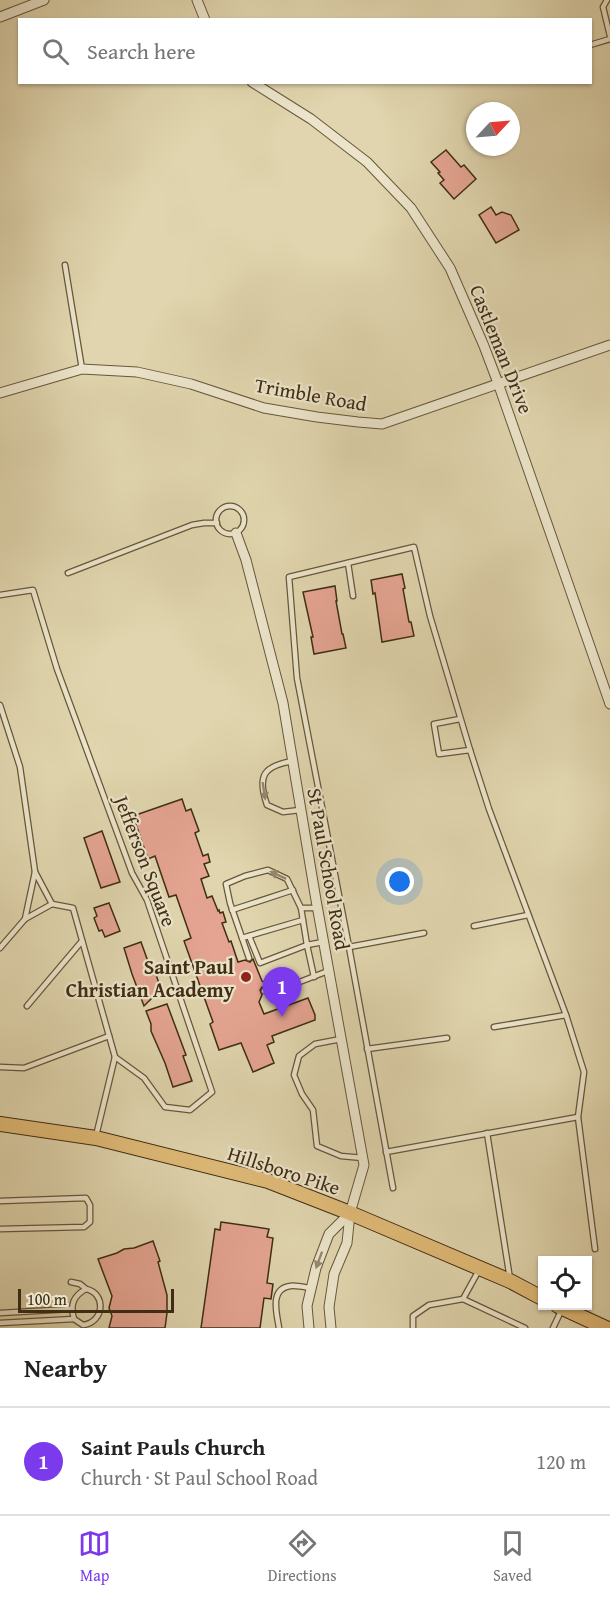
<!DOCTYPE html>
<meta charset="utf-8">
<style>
body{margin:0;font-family:"Gentium Book Plus",serif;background:#f6f6f6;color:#222}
.controls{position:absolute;right:18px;bottom:18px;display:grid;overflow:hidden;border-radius:0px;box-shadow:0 2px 4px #0004}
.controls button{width:54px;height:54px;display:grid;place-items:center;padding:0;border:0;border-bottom:2px solid #e0e0e0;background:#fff;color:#222;font:30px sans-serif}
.compass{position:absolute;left:466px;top:102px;width:54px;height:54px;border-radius:50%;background:#fff;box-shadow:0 2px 4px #0004;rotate:64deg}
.scale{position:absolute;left:18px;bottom:15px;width:156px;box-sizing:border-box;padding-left:6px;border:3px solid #3f2d14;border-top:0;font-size:16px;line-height:21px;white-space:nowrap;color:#3f2d14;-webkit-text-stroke:4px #ebe4ca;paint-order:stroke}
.you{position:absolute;left:400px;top:882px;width:21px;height:21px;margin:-15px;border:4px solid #fff;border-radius:50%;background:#1a73e8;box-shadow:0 0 0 9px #1a73e833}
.badge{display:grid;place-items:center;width:39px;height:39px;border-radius:50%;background:#7c3aed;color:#fff;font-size:20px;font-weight:700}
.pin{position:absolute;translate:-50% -50px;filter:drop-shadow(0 2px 3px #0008)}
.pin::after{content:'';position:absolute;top:32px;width:21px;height:18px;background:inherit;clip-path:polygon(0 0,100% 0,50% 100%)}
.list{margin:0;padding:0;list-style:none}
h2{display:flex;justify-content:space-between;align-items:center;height:78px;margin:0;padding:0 24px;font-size:26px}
h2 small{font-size:20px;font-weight:400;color:#767676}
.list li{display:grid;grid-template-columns:39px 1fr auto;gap:18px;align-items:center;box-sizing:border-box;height:108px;padding:0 24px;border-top:2px solid #e0e0e0}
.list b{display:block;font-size:22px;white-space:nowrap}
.list p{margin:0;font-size:20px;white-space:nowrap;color:#767676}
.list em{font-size:20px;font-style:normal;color:#767676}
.icon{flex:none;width:33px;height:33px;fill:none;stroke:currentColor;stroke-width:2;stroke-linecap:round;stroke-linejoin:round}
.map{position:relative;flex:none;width:610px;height:1328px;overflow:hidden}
.search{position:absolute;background:#fff;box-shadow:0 2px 4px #0004;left:18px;right:18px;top:18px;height:66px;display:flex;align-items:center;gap:15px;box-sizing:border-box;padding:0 21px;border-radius:0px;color:#767676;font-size:22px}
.sheet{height:186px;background:#fff}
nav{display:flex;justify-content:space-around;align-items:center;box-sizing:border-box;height:84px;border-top:2px solid #e0e0e0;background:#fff;font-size:16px;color:#767676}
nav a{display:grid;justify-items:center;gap:3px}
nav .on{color:#7c3aed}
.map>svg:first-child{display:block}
</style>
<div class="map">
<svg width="610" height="1328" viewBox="0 0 610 1328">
<rect width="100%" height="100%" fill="#e0d5ae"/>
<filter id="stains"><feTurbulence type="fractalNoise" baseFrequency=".00333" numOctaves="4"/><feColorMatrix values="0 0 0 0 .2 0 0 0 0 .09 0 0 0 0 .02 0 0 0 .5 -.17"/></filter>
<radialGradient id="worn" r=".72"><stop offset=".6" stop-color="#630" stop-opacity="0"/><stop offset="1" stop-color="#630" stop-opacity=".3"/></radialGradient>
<!-- building -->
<g fill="#e4a491" stroke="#3f2d14" stroke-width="1.5">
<path d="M446,150L461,167L464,165L476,179L454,199L440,183L444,180L438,173L440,172L431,162Z"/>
<path d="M491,207L496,215L502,212L511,215L519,230L496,243L479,215Z"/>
<path d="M402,574L405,588L403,589L409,622H411L414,636L382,642L375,593L373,594L371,580Z"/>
<path d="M335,586L337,601H336L342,634H343L346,648L314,654L311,637H313L303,592Z"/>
<path d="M182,799L186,811L191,809L199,831L195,833L203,856L208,854L210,862L204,864L209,876L201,879L207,898L212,896L218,911L219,910L220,913L223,912L226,922L222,923L229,942L231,941L238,962L245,960L250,962L253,959L262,981L268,984L266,987H262L260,990L262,995L259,1002L264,1014L308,998L315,1015V1020L272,1036L274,1042L267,1045L274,1063L253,1072L241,1043L219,1050L210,1024L213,1022L184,941L191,938L176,895L169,897L155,856L148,859L133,816Z"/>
<path d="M102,831L120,882L101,888L84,838Z"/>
<path d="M109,903L120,931L105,937L102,930L99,931L94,918L97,916L94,908Z"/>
<path d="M141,942L150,967L153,966L161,989L144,1006L132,974L124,948Z"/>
<path d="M167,1004L186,1055L183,1056L192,1081L173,1087L165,1063L151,1031V1024L146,1011Z"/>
<path d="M221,1222L269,1229L267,1237L273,1238L267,1283L273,1284L271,1299L264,1298L260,1328H201L215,1229L220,1230Z"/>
<path d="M153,1241L160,1261L158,1262L167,1295V1313L165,1328H109L112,1316L109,1308L112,1296L98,1259L117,1253L124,1249L134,1248Z"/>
</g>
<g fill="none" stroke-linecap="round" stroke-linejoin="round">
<!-- lane casing -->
<g stroke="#67573a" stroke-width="7">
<g id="lane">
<path d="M607,0L603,7L610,36"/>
<path d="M590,45L610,39"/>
<path d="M65,265L82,369"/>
<circle cx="230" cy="520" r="14"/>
<path d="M348,563L353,596"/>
<path d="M68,573L192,525L204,523H217"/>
<path d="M0,595L33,590L57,669L132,873L147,900L212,1092L190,1110L165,1107L144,1078L115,1057"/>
<path d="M0,705L20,767L35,872L52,904"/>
<path d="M460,719L434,724L439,754L470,750"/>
<path d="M293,761C263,766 257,776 267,805L283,812L300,810"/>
<path d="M301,908L307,945L323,942"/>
<path d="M232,910L293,890"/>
<path d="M25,919L35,872"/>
<path d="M474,926L528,915"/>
<path d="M249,936L260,963L307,945L314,977"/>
<path d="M242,938L303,920"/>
<path d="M349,947L424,933"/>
<path d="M0,948L25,919L52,904L73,908L115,1057L96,1136"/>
<path d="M249,958L230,903L226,884L245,876L268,870L287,879L301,908H317"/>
<path d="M264,991L271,993L328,971"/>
<path d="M27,1006L82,941"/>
<path d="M494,1027L566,1015"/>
<path d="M341,1039L315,1044L299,1056L294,1075L302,1094L313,1110L317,1146L341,1156L363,1158"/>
<path d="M367,1049L447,1038"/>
<path d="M0,1067L24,1068L109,1036"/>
<path d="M487,1133L510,1279"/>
<path d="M386,1152L578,1117"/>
<path d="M393,1188L349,947L297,678L289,577L414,547L430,616L470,750L489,809L566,1015L584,1072L578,1117L595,1249"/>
<path d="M0,1201L86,1198L90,1205V1222L84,1227L0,1229"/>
<path d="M71,1282L80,1284L86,1289"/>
<path d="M86,1289C106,1293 105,1322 83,1325L74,1319C70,1305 73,1296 86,1289Z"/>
<path d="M463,1299L479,1270"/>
<path d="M0,1313L71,1309"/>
<path d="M0,1323L74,1319"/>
<path d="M279,1328C277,1314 269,1289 290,1286C296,1285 304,1287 310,1288"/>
<path d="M413,1328V1316L429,1305L463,1299L525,1328"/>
<path d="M553,1328L562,1309"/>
</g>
</g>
<!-- street casing -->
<g stroke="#67573a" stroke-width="11">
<g id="street">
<path d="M197,0L205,20"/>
<path d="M0,17L44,0"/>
<path d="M252,82L311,119L367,162L411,208L450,268L484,346L498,383L610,704"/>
<path d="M0,393L82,369L137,372L191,384L264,408L317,417L358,422L382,424L610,345"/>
<path d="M236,533L246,560L283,703L316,900L364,1165L350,1213L347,1243L334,1274L329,1307L331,1328"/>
<path d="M309,1328L307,1306L316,1268L329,1234L350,1213"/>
</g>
</g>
<!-- primary casing -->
<g stroke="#3f2d14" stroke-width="16">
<g id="primary">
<path d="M0,1124L96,1138L268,1181L350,1213L510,1281L542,1298"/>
<path d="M558,1306L606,1328"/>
</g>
</g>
<!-- lane -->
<use href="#lane" stroke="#ebe4ca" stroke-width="4.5"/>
<!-- street -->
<use href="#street" stroke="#ebe4ca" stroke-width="9"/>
<!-- primary -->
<use href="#primary" stroke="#e0ba77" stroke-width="14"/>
</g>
<!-- one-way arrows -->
<defs><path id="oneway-solid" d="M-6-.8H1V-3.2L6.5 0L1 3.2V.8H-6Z" transform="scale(1.5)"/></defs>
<g fill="#95886f">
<use href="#oneway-solid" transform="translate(264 791) rotate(81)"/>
<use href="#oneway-solid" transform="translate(278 875) rotate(-155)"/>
<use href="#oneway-solid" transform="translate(319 1260) rotate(110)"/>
</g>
<!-- markers -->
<circle fill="#8f2418" stroke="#ebe4ca" stroke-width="2" cx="246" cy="977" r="6"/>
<g text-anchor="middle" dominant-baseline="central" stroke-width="4.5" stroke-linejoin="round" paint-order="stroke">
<!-- street labels -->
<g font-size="20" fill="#3f2d14" stroke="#ebe4ca">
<text transform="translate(502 349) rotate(68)">Castleman Drive</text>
<text transform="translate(311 394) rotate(10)">Trimble Road</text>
<text transform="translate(146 861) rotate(69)">Jefferson Square</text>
<text transform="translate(329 869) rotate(80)">St Paul School Road</text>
<text transform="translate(284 1170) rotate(18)">Hillsboro Pike</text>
</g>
<!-- poi labels -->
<g font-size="20" font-weight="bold" fill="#3f2d14" stroke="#ebe4ca" text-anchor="end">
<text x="234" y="966">Saint Paul<tspan x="234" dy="23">Christian Academy</tspan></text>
</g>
</g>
<rect width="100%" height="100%" filter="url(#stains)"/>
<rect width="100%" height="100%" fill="url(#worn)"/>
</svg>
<div class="controls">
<button><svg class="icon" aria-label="locate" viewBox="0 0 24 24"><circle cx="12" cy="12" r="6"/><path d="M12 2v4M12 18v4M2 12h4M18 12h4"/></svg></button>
</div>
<svg class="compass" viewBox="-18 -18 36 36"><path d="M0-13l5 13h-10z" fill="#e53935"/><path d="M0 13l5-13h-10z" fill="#767676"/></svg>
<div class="scale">100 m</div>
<div class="you"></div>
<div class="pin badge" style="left:282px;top:1017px">1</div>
<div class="search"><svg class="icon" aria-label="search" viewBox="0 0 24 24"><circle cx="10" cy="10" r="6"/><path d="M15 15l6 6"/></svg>Search here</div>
</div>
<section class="sheet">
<h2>Nearby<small></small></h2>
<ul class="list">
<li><span class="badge">1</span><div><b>Saint Pauls Church</b><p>Church · St Paul School Road</p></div><em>120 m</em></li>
</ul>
</section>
<nav>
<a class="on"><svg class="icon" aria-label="map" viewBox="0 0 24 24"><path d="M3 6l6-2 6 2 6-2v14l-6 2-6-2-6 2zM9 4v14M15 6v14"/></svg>Map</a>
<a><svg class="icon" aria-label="directions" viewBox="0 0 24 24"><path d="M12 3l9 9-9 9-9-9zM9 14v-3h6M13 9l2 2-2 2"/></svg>Directions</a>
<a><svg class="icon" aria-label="saved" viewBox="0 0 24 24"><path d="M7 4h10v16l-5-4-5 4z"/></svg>Saved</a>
</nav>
